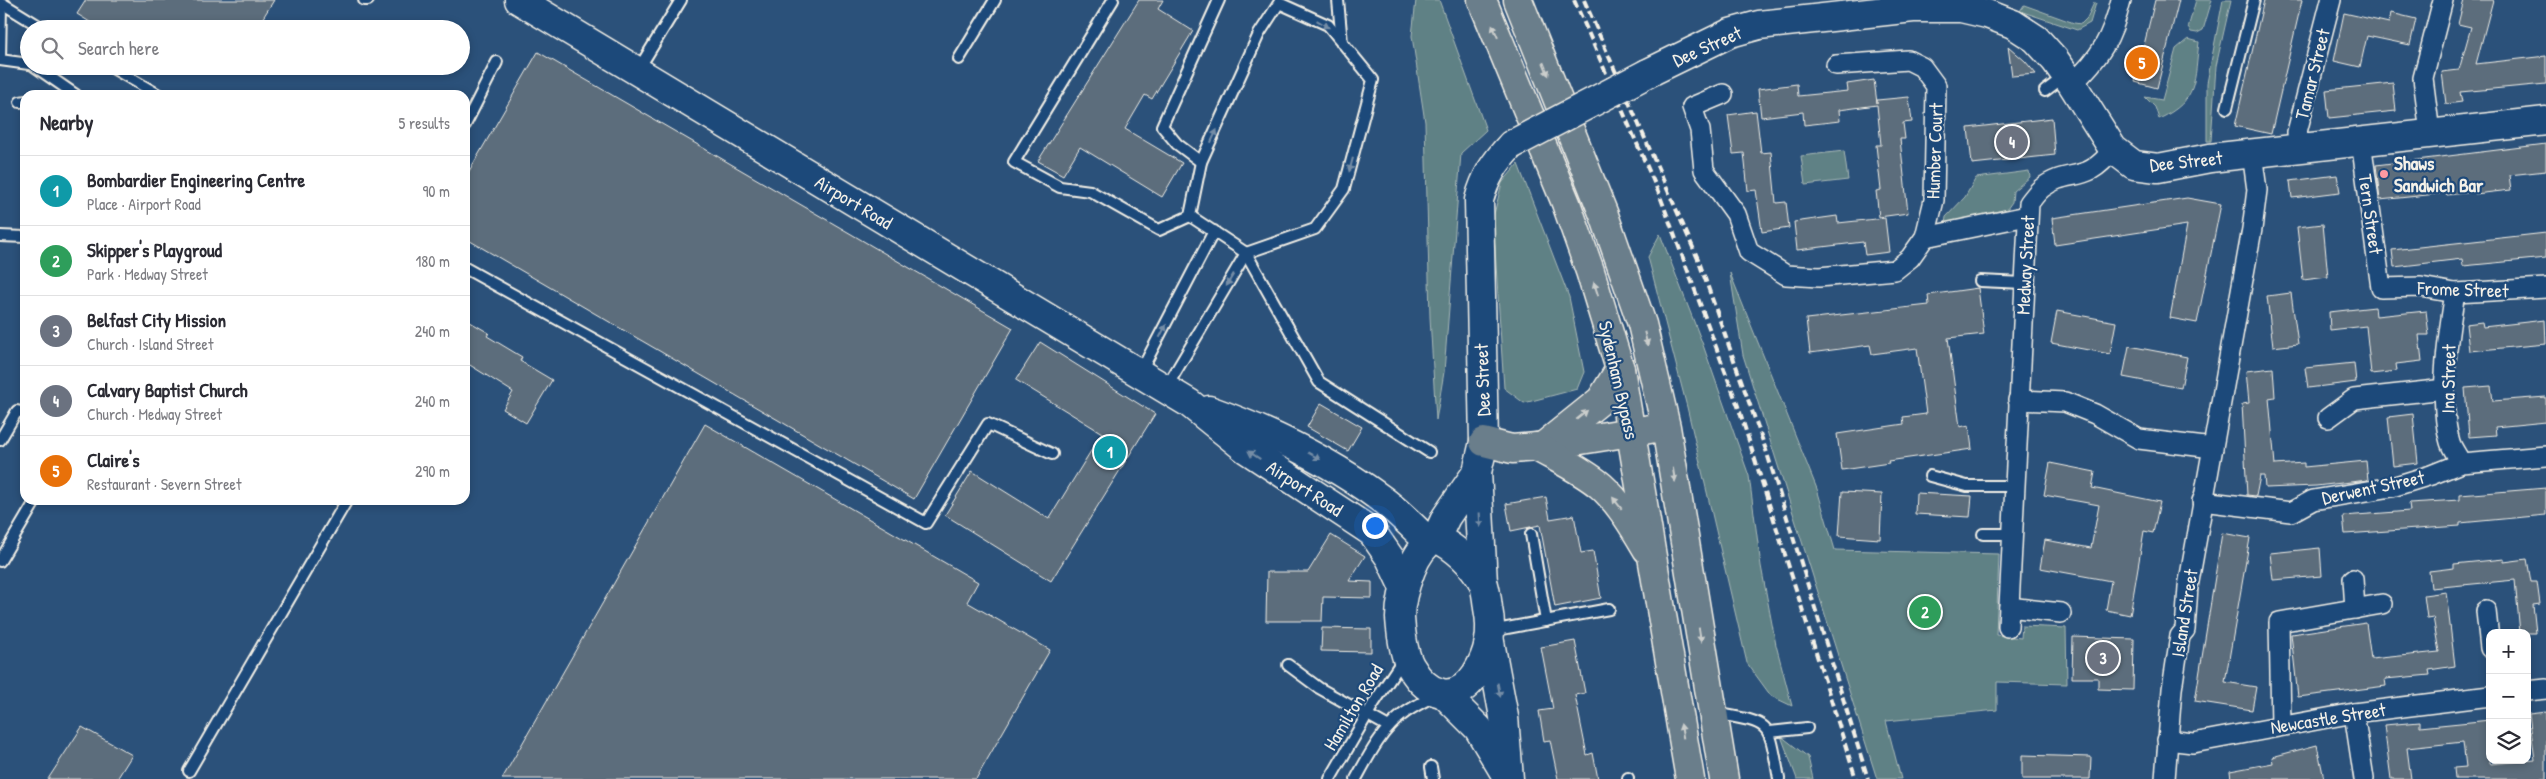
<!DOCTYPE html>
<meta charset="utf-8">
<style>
body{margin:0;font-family:"Patrick Hand",sans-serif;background:#f7f7f7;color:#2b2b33}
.controls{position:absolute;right:15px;bottom:15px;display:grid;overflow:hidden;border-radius:10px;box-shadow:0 2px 8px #0003}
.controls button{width:45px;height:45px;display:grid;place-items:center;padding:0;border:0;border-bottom:1px solid #e1e1e2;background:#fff;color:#2b2b33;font:25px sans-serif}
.you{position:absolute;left:1374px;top:525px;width:18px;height:18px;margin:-12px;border:4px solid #fff;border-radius:50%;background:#1a73e8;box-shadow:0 0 0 8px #1a73e833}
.badge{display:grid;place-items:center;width:32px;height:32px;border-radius:50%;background:#8a5d65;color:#fff;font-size:16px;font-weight:700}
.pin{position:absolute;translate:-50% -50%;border:2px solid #fff;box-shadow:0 1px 5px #0006}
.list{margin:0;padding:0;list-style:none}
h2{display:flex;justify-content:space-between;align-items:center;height:65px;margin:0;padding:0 20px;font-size:21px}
h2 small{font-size:16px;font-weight:400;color:#7c7c81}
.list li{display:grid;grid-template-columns:32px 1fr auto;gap:15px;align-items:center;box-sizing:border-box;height:70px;padding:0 20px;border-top:1px solid #e1e1e2}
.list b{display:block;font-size:19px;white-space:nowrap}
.list p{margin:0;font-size:16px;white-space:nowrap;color:#7c7c81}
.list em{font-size:16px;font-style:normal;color:#7c7c81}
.icon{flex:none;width:28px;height:28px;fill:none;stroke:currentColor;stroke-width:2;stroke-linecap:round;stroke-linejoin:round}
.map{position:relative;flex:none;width:2546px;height:779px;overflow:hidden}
.search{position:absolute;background:#fff;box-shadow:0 2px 8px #0003;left:20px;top:20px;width:450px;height:55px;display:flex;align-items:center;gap:12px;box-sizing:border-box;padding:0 18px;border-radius:28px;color:#7c7c81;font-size:19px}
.panel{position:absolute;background:#fff;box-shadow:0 2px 8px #0003;left:20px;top:90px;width:450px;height:415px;border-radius:15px}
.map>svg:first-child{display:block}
</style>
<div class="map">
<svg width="2546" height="779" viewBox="0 0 2546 779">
<rect width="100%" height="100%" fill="#2b517a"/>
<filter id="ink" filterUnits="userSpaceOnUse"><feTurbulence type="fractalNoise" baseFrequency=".02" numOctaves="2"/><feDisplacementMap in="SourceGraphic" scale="10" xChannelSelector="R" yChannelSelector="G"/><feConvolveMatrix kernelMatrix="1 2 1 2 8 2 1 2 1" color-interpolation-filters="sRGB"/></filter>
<g filter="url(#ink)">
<!-- green -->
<g fill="#5e8185" stroke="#a9b9b6">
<path d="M1416,0H1439L1486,130L1461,153L1444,372L1436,420L1430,317L1425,122L1412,36Z"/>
<path d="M2196,0H2212L2203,30L2197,33L2191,32L2188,28Z"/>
<path d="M2223,0H2231L2216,66L2211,141H2207V83Z"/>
<path d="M2094,3H2096L2090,23L2077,30L2020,11L2024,5L2074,23L2081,24L2087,18Z"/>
<path d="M2188,39L2199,42C2194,81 2199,100 2159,119L2155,107L2145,97L2162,100L2176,49Z"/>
<path d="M1844,151L1848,180L1805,185L1801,156Z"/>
<path d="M1518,164L1569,297L1584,372L1577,389L1524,403L1504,388L1493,218L1502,183Z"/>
<path d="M2029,171L2030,177L2013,191L2012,202L2007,209L1945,224L1946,217L1965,197L1976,178Z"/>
<path d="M1660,234L1703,345L1749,476L1761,566L1776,645L1792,706L1771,696L1747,663L1687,407L1648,257Z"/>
<path d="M1730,273L1817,489L1835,550L1999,554L1996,635L2021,638L2022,626L2066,628L2067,684L1997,682V710L1886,721L1901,779H1877L1743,355Z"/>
<path d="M1781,736L1808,757L1813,779H1797Z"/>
</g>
<!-- building -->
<g fill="#5c6d7c" stroke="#f4f1e8">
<path d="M86,0H274L256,29H101L77,14Z"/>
<path d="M1139,0H1163L1158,9L1193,31L1152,99L1145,95L1125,129L1182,163L1162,197L1080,147L1063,175L1038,161Z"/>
<path d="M2155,0H2179L2157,88L2135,82Z"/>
<path d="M2264,0H2302L2271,134L2235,126Z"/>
<path d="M2464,0H2493L2476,64L2546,56V84L2460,92L2462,102L2446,104L2442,72L2459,70L2471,27L2458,24Z"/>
<path d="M2344,13L2389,23L2391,13L2416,19L2410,45L2367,36L2360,67L2334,61Z"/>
<path d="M2008,46L2025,61L2036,74L2012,76Z"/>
<path d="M538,52L1013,328L914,499L465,238V178Z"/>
<path d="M1874,80L1877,103V100L1909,97L1912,122L1903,123L1905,139H1900L1908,213L1879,217L1876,191L1881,190L1876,145H1881L1877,105L1839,110L1840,121L1804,125L1803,112L1761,117L1758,89L1797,84L1798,96L1848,91L1847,84Z"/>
<path d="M2393,83L2396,111L2329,118L2326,90Z"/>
<path d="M1756,111L1761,153L1771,152L1776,203L1786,202L1789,228L1762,232L1756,190L1748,191L1744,153L1733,154L1728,115Z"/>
<path d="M2052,118L2055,155L1972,164L1968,128Z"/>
<path d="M2546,144V171L2509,175L2511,190L2475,194V192L2447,195L2446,193L2380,200L2376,165Z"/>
<path d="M2337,175L2340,192L2292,198L2290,181Z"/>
<path d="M2187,198L2221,204L2197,323L2170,318L2187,225L2055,245L2052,218Z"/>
<path d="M1837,216L1838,223L1885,218L1889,252L1865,255L1863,242L1797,250L1794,222Z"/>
<path d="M2323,224L2328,277L2303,280L2297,227Z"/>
<path d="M2546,233V258L2463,266L2462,259L2394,267L2392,250Z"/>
<path d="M1978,288L1984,334L1948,338L1960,427L1969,425L1972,449L1888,461L1889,463L1842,470L1837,434L1904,424L1903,417L1926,414L1917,348L1872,354L1870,345L1810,353L1806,319L1929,305L1928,295Z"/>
<path d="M2291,293L2298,344L2273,347L2267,296Z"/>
<path d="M2375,307L2376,316L2426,311L2429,335H2419L2422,361L2396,364L2397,371L2371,374L2366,326L2330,330L2329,312Z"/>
<path d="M2057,311L2116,322L2110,354L2051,343Z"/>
<path d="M465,319L489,333L487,336L522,357L520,361L552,380L526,423L503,409L513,392L465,362Z"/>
<path d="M2545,320L2546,344L2469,351L2466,324L2482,322L2483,327Z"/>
<path d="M1040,342L1155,414L1051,581L945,515L972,471L1049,519L1102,433L1016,380Z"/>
<path d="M2129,346L2187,357L2181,388L2123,377Z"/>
<path d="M2354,363L2356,382L2308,388L2305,368Z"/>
<path d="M2273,368L2275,397L2269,398L2275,465L2304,463V467L2366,461L2368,480L2316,486L2265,488L2264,476H2260L2256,496L2247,495L2242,404L2249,403L2246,371Z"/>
<path d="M2491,386L2493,401L2546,397V422L2495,427L2496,435L2469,437L2465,388Z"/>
<path d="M1321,403L1362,427L1348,451L1307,427Z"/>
<path d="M2413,414L2418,463L2393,466L2388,417Z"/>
<path d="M705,424L978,582L967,602L1050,650L976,779H502Z"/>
<path d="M2050,463L2095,472L2092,488L2160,502L2153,533L2144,531L2130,615L2106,610L2111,581L2040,568L2045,540L2091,548L2099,505L2044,495Z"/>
<path d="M2546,488V515L2460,523V526L2345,534L2343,516L2410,511L2409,503L2460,500V495Z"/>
<path d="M1842,492L1882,494L1880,539L1839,536Z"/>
<path d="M1916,493L1972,496L1970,517L1915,514Z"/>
<path d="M1546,497L1550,519L1574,515L1581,553L1593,551L1601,598L1555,607L1540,525L1511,531L1506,504Z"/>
<path d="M2222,533L2250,538L2225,682L2256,687L2252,710L2195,701Z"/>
<path d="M1331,535L1365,556L1349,581L1372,582V598L1323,597L1322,621H1266L1267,572H1308Z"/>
<path d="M2320,548L2322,576L2273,580L2270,553Z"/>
<path d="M2504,559V562L2527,559L2531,582H2537L2540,604L2533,605L2536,633H2520L2515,580L2431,588L2429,571L2454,568V564Z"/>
<path d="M2446,592L2455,666L2429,670L2430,675L2385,679L2386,686L2298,697L2291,634L2366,623L2371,659L2439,652L2433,617L2427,618L2424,595Z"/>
<path d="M1322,628L1371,629V652L1321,651Z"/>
<path d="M2073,637L2134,639L2133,690L2098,689V678H2072Z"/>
<path d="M1575,641L1585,693L1575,695L1587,755L1593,753L1598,779H1558L1550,740L1544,741L1539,711L1553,709L1541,647Z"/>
<path d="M2546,712V779H2455L2454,768L2466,767L2463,742L2407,748L2411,779H2391L2384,725L2420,722V727L2490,720V764L2535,760L2529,714Z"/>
<path d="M82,727L132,755L117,779H48Z"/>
<path d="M2317,745L2324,779H2231L2230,771L2273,763L2272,757Z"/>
<path d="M2022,755L2091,757L2090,779H2022Z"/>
</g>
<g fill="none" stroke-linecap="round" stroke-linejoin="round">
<!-- lane casing -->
<g stroke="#f4f1e8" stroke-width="14">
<g id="lane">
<path d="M364,0H368"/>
<path d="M1113,0L1014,162L1060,187L1090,191L1159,230L1190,216"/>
<path d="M1338,0L1342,43"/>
<path d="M0,2L44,29"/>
<path d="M1,4L0,60L29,64"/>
<path d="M959,59L995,0"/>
<path d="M34,66L76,95"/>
<path d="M109,66L159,95"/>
<path d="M638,70L681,0"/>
<path d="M2045,91L2065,76"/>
<path d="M20,102L25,101"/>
<path d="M2227,108L2254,0"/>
<path d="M465,125L497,62"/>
<path d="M1201,162L1177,144L1162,126L1219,0"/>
<path d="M1190,216L1246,253L1319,382L1429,452"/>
<path d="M0,236L25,237"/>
<path d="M465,268L926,523L988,424L1052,454"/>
<path d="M1980,281L2024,283"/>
<path d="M1140,373L1214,231"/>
<path d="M1166,388L1246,253L1315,229L1344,189L1373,80L1328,25L1279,3L1259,34L1201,162L1190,216"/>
<path d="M0,440L17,411L25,413"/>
<path d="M1930,476L1967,486H2014"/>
<path d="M1531,534L1546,621"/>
<path d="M1983,534H2012"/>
<path d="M0,561L36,500"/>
<path d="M1491,631L1609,609"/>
<path d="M1288,665L1319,688L1389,727"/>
<path d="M1714,713C1774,724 1768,720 1779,779"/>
<path d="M1770,732L1807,728"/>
<path d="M1431,767L1433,779"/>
<path d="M189,771L347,500"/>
<path d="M1628,778V779"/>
<path d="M1330,779L1374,703L1404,658"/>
<path d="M1356,779C1368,757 1381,731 1402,715C1412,707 1425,701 1436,695"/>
</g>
</g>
<!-- street casing -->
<g stroke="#f4f1e8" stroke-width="22">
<g id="street">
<path d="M2072,84C2100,58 2112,38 2121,0"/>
<path d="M1723,94L1692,107L1700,130L1704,170L1736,214L1749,252L1786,275L1819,277L1895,270L1910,258L1925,237L1934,200L1936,86L1922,67L1908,60L1836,65"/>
<path d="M2430,133L2423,78L2443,0"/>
<path d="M2361,141L2381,288L2421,287L2455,293L2546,288"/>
<path d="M2298,148L2297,132L2331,0"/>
<path d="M1925,237L2027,216"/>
<path d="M2455,293C2448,335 2438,402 2450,442C2452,449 2458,456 2461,463"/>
<path d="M2018,400L2065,402L2095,414L2139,439L2213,448"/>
<path d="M2328,418L2354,399L2445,389"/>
<path d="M2202,501L2291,512L2313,500L2392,487L2431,475L2461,463L2546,456"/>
<path d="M2353,579L2355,609"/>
<path d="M2009,607L2061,613"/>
<path d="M2486,611L2490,648"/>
<path d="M2008,627L2029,203C2033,198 2037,192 2042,188C2069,167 2086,186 2113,149"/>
<path d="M2527,691L2546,689"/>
<path d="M2354,713L2364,779"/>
<path d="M2281,725L2279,622L2382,604"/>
<path d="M2167,740L2193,743L2354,713L2490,696"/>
<path d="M2165,779L2172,689L2180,636L2185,630L2188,587L2252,229L2257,190L2252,153"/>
</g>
</g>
<!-- secondary casing -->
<g stroke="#f4f1e8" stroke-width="31">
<g id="secondary">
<path d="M519,0L1189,403L1246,449L1372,532L1390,558L1404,588"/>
<path d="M1648,73L1730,33L1759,25L1913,8H1961L1987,14L2013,24L2036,39L2055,60L2072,84L2113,149L2134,165L2158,168L2210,158L2546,121"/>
<path d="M1209,410C1270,432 1327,459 1380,498C1397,510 1413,527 1429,542"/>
<path d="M1436,538C1456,548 1472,563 1483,582C1486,589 1487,600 1488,608C1493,633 1489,653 1476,674C1455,706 1427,695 1411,667C1403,654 1401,632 1400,618C1400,602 1405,585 1411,570C1416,557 1424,544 1436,538Z"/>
<path d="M1436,538L1446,517L1477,472"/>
<path d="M1483,583L1477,472L1484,442L1479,200C1485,177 1495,162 1511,145"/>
<path d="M1490,642L1504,717L1509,779"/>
<path d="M1445,695L1478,728L1506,775"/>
</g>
</g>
<!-- highway casing -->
<g stroke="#f4f1e8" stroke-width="31">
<g id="highway">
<path d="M1482,0L1566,203L1590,271L1620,369L1690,779"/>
<path d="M1518,0L1604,215L1642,324L1666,427L1724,779"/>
<path d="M1484,442L1512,449L1537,447L1650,429"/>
<path d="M1545,445L1601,400L1620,369"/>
<path d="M1537,447C1558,459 1582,470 1601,486C1620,503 1634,527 1647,549"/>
</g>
</g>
<!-- lane -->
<use href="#lane" stroke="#1f4a7a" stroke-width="10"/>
<!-- street -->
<use href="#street" stroke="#1f4a7a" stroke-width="19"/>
<!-- secondary -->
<use href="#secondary" stroke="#1f4a7a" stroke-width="28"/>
<!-- highway -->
<use href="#highway" stroke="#6b7e8b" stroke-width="28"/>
<!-- rail -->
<g stroke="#f4f1e8" stroke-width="4" stroke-dasharray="8 4" stroke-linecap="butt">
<path d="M1574,0L1660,196L1738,406L1856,779"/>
<path d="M1584,0L1698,259L1766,450L1868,779"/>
</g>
<!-- secondary-bridge casing -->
<g stroke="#f4f1e8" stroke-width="31" stroke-linecap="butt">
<path id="secondary-bridge" d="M1511,145L1648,73"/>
</g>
<!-- secondary-bridge -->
<use href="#secondary-bridge" stroke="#1f4a7a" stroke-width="28"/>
</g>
<!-- one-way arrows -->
<defs><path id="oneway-solid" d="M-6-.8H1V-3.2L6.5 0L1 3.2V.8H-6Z" transform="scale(1.25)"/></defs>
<g fill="#748da6">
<use href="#oneway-solid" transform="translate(1323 24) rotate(31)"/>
<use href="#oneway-solid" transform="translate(1214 136) rotate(-65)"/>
<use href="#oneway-solid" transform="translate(1351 165) rotate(105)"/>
<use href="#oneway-solid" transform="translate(1230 280) rotate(121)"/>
<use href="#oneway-solid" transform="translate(1163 331) rotate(-63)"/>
<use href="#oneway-solid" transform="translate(1254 455) rotate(-147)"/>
<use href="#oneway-solid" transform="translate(1314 456) rotate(30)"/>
<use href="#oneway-solid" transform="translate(1480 520) rotate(87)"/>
<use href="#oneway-solid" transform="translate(1499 690) rotate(79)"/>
</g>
<g fill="#cbcecc">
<use href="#oneway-solid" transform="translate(1495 31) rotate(-113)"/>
<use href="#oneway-solid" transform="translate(1546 69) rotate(68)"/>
<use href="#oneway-solid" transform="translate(1596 289) rotate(-108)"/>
<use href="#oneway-solid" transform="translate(1646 339) rotate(77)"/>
<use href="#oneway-solid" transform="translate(1582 415) rotate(-40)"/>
<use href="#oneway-solid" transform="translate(1674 475) rotate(81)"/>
<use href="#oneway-solid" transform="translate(1617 503) rotate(-128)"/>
<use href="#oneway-solid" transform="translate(1700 635) rotate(81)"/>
<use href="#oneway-solid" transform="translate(1682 731) rotate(-100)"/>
</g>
</g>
<!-- markers -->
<circle fill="#ff9aa2" stroke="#1f4a7a" stroke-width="2" cx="2384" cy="174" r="5"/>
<g text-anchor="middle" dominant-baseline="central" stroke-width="4.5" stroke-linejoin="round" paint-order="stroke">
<!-- street labels -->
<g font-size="19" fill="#f4f1e8" stroke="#1f4a7a">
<text transform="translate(1707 46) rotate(-24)">Dee Street</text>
<text transform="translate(2312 74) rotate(-76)">Tamar Street</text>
<text transform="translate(1934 151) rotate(-88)">Humber Court</text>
<text transform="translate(2186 161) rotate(-6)">Dee Street</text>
<text transform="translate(854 202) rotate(31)">Airport Road</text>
<text transform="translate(2371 214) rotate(82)">Tern Street</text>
<text transform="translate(2025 265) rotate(-87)">Medway Street</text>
<text transform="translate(2463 289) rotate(2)">Frome Street</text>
<text transform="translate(2448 379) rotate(-89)">Ina Street</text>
<text transform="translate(1482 380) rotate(-92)">Dee Street</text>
<text transform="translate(1619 380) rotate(77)">Sydenham Bypass</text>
<text transform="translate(2373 487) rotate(-12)">Derwent Street</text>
<text transform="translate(1305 488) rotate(33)">Airport Road</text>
<text transform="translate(2184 613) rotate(-81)">Island Street</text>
<text transform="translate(1353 707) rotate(-59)">Hamilton Road</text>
<text transform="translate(2328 718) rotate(-9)">Newcastle Street</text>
</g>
<!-- poi labels -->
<g font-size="19" font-weight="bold" fill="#f4f1e8" stroke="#1f4a7a" text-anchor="start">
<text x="2394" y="163">Shaws<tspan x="2394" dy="22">Sandwich Bar</tspan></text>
</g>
</g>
</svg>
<div class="controls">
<button>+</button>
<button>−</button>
<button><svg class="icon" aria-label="layers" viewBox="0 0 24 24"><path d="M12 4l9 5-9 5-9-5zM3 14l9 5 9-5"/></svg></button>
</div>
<div class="you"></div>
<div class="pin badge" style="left:1110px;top:452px;background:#0f9aa8">1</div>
<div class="pin badge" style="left:1925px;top:612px;background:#2e9e5b">2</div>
<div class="pin badge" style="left:2103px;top:658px;background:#6b7280">3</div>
<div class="pin badge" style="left:2012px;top:142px;background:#6b7280">4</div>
<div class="pin badge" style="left:2142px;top:63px;background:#e8710a">5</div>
<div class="search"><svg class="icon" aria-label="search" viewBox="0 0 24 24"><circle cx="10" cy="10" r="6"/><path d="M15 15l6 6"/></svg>Search here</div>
<section class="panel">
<h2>Nearby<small>5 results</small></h2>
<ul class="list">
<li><span class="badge" style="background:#0f9aa8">1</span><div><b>Bombardier Engineering Centre</b><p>Place · Airport Road</p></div><em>90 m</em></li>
<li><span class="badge" style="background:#2e9e5b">2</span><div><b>Skipper's Playgroud</b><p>Park · Medway Street</p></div><em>180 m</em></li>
<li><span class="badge" style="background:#6b7280">3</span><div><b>Belfast City Mission</b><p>Church · Island Street</p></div><em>240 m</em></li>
<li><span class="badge" style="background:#6b7280">4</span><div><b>Calvary Baptist Church</b><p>Church · Medway Street</p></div><em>240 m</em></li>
<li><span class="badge" style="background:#e8710a">5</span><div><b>Claire's</b><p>Restaurant · Severn Street</p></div><em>290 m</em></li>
</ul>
</section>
</div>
